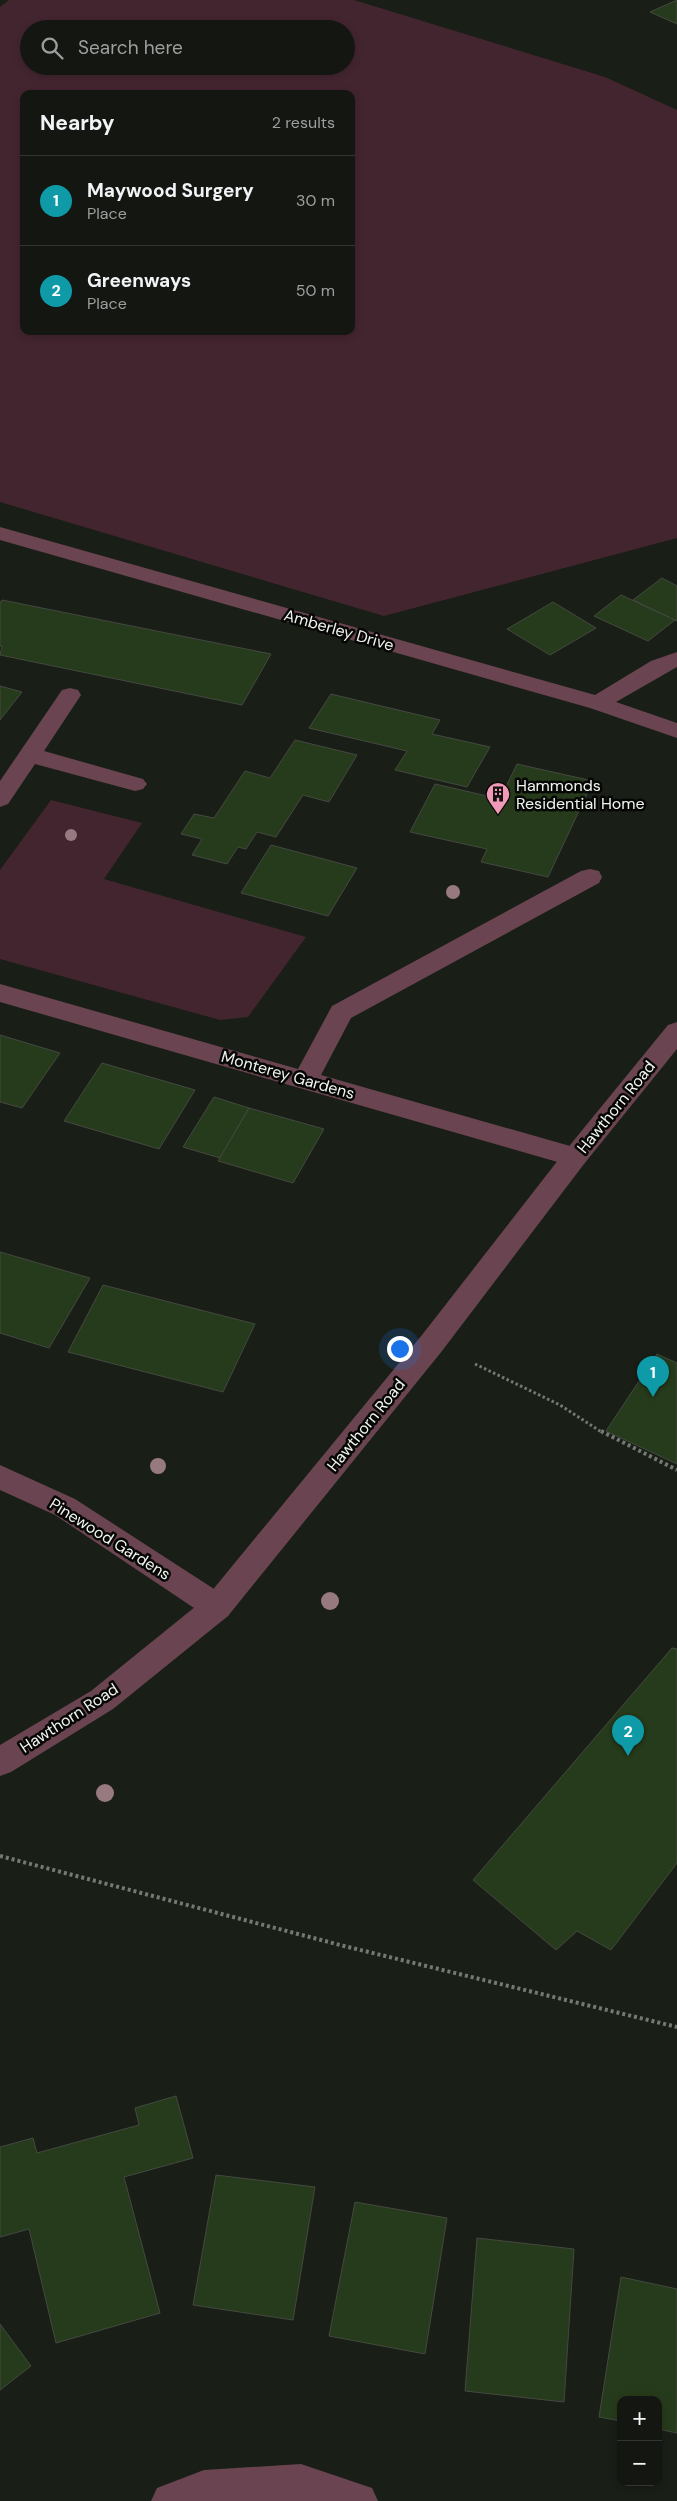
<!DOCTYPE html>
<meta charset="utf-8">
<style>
body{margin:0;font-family:"DM Sans",sans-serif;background:#1c1f1a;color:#f1f3f6}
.controls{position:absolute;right:15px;bottom:15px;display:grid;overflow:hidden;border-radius:10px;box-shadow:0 2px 8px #0003}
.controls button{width:45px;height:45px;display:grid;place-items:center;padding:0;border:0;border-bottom:1px solid #323531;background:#131611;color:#f1f3f6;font:25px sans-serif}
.you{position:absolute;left:399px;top:1348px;width:18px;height:18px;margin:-12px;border:4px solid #fff;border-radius:50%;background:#1a73e8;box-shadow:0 0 0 8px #1a73e833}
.badge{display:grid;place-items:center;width:32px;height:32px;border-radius:50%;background:#0f766e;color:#fff;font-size:16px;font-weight:700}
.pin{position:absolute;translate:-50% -41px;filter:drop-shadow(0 1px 2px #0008)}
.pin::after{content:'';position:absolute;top:26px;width:18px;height:15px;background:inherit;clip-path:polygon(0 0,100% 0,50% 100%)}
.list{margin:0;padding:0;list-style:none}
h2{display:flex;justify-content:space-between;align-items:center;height:65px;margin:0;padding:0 20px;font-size:21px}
h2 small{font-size:16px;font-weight:400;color:#9d9f9f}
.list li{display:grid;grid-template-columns:32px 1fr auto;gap:15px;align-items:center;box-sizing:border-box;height:90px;padding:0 20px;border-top:1px solid #323531}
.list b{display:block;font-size:19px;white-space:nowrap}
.list p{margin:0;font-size:16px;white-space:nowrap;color:#9d9f9f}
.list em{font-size:16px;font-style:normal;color:#9d9f9f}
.icon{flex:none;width:28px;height:28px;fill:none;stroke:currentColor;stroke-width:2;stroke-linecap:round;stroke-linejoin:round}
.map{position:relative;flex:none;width:677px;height:2501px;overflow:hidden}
.search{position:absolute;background:#131611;box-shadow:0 2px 8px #0003;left:20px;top:20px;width:335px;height:55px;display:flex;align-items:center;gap:12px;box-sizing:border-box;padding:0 18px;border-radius:28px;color:#9d9f9f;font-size:19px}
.panel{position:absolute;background:#131611;box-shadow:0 2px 8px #0003;left:20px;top:90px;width:335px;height:245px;border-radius:10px}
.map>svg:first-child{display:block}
</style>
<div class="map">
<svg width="677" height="2501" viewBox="0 0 677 2501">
<rect width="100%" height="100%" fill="#191e17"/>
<!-- green -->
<g fill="#432530" fill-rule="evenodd">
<path d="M9,0H354L605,77L677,110V538L384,616L0,502V7ZM29,29H346V66H29ZM24,94H351V331H24Z"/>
<path d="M51,800L142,823L104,879L306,937L248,1017L220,1020L0,959V870Z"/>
</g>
<!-- building -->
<g fill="#263b1b" stroke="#444941">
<path d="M677,0V24L650,12Z"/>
<path d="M662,578L677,586V621L633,600Z"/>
<path d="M621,595L675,620L648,641L594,616Z"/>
<path d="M2,600L271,654L242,705L0,655L2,646H0V603Z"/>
<path d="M553,602L596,628L550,655L507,629Z"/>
<path d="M0,686L22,692L0,720Z"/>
<path d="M331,694L440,720L432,734L490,747L467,787L395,770L407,751L309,728Z"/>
<path d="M295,740L357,755L329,802L303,795L276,837L257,832L246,849L238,847L227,864L192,855L202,839L181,834L194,814L214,818L245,771L270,778Z"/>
<path d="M517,764L593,781L548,877L481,862L487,849L410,832L435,784L500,799Z"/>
<path d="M271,845L357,868L328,916L241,893Z"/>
<path d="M0,1035L60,1053L22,1108L0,1102Z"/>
<path d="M102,1063L195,1090L159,1149L64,1121Z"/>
<path d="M214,1097L249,1108L220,1158L183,1147Z"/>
<path d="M249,1108L324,1129L293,1183L218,1161Z"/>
<path d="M0,1252L90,1278L49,1348L0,1333Z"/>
<path d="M103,1285L255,1324L223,1392L68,1352Z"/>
<path d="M657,1354L677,1363V1464L606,1431Z"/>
<path d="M672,1648L677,1649V1863L611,1950L577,1931L556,1950L473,1880Z"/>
<path d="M176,2096L193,2158L124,2177L160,2313L56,2343L29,2229L0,2237V2147L33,2138L37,2153L139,2125L135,2108Z"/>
<path d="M216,2175L315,2187L293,2320L193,2305Z"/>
<path d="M355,2202L447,2218L425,2354L329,2336Z"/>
<path d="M477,2238L574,2249L564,2402L465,2391Z"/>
<path d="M621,2277L677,2289V2433L658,2429V2400H621V2421L599,2417Z"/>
<path d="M0,2324L31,2366L0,2390Z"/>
</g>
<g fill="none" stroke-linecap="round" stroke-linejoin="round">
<!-- path-far1 -->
<path stroke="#757973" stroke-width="3" stroke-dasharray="2.5 2.5" stroke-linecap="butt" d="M475,1364L560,1405L603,1433"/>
<!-- path -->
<g stroke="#757973" stroke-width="4" stroke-dasharray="3 3" stroke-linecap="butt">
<path d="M601,1431L677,1470"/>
<path d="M0,1856L344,1946L677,2027"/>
</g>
<!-- minor -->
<g fill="#6a4551" fill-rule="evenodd">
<path d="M0,527L595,695L651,661L677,652V667L616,702L677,723V738L590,708L0,540Z"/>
<path d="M70,688L78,690L81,695L44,751L143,779L147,784L143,789L135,791L35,764L8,804L0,807V781L62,690Z"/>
<path d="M590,869L599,871L602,877L599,883L351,1018L321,1075L584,1150L588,1157L584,1164L575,1167L0,1002V984L298,1069L332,1006L581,871Z"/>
<path d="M0,1465L75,1499L228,1598L232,1607L228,1616L217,1620L206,1616L55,1515L0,1490Z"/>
<path d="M301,2464L372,2488L378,2501H151L157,2488L204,2470Z"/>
</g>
<!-- tertiary -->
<path fill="#6a4551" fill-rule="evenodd" d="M677,1022V1049L584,1164L442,1351L228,1616L113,1709L11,1772L0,1776V1745L91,1691L206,1598L422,1335L566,1150L668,1025Z"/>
</g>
<!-- trees -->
<g fill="#977980">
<circle cx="71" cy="835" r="6"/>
<circle cx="453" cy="892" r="7"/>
<circle cx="158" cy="1466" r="8"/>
<circle cx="330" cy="1601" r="9"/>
<circle cx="105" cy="1793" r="9"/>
</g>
<!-- icons -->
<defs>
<g id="building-pin" transform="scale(1.25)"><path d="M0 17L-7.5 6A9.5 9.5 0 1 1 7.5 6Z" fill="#f09ab7" stroke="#060705"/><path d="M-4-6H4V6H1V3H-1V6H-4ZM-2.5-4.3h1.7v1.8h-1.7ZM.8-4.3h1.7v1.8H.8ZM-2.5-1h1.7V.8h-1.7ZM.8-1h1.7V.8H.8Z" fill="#111"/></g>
</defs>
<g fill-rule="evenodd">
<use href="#building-pin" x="498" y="794"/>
</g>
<g text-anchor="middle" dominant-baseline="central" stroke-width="5" stroke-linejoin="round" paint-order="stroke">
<!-- street labels -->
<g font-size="16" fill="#f0f4ef" stroke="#060705">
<text transform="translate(339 630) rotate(16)">Amberley Drive</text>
<text transform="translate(288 1075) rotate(16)">Monterey Gardens</text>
<text transform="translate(616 1107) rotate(-51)">Hawthorn Road</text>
<text transform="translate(366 1425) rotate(-51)">Hawthorn Road</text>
<text transform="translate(110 1539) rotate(32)">Pinewood Gardens</text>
<text transform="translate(69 1718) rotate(-33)">Hawthorn Road</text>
</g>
<!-- poi labels -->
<g font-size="16" fill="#f0f4ef" stroke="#060705" text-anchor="start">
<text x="516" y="785">Hammonds<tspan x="516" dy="18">Residential Home</tspan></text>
</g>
</g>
</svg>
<div class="controls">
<button>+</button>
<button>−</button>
</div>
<div class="you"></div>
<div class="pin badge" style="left:653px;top:1397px;background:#0f9aa8">1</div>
<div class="pin badge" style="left:628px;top:1756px;background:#0f9aa8">2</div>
<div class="search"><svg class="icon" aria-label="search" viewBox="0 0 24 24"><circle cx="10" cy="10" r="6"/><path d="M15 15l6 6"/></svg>Search here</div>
<section class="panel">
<h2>Nearby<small>2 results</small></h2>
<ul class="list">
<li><span class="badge" style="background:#0f9aa8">1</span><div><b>Maywood Surgery</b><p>Place</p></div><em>30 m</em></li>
<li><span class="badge" style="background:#0f9aa8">2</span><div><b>Greenways</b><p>Place</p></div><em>50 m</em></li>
</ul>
</section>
</div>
